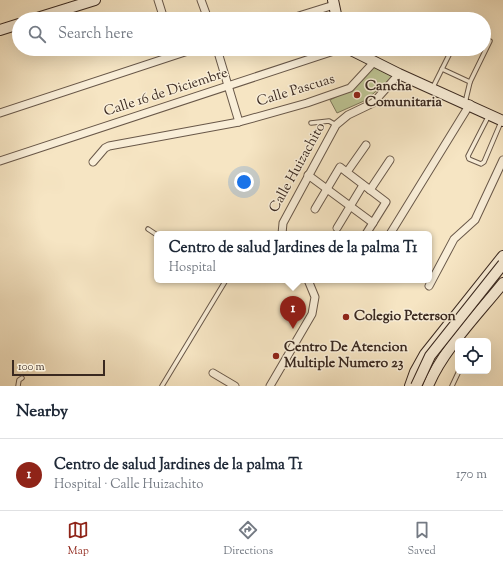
<!DOCTYPE html>
<meta charset="utf-8">
<style>
body{margin:0;font-family:"Sorts Mill Goudy",serif;background:#f2f2f3;color:#1f2937}
.controls{position:absolute;right:12px;bottom:12px;display:grid;overflow:hidden;border-radius:6px;box-shadow:0 4px 16px #0002}
.controls button{width:36px;height:36px;display:grid;place-items:center;padding:0;border:0;border-bottom:1px solid #e0e1e3;background:#fff;color:#1f2937;font:20px sans-serif}
.scale{position:absolute;left:12px;bottom:10px;width:93px;box-sizing:border-box;padding-left:4px;border:2px solid #3a2920;border-top:0;font-size:11px;line-height:14px;white-space:nowrap;color:#3a2920;-webkit-text-stroke:3px #f9eed8;paint-order:stroke}
.you{position:absolute;left:244px;top:182px;width:14px;height:14px;margin:-10px;border:3px solid #fff;border-radius:50%;background:#1a73e8;box-shadow:0 0 0 6px #1a73e833}
.badge{display:grid;place-items:center;width:26px;height:26px;border-radius:50%;background:#8f2418;color:#fff;font-size:13px;font-weight:700}
.pin{position:absolute;translate:-50% -33px;filter:drop-shadow(0 1px 2px #0008)}
.pin::after{content:'';position:absolute;top:21px;width:14px;height:12px;background:inherit;clip-path:polygon(0 0,100% 0,50% 100%)}
.popup{position:absolute;left:154px;top:231px;width:278px;height:52px;box-sizing:border-box;display:grid;place-content:center;border-radius:6px;background:#fff;filter:drop-shadow(0 1px 3px #0005);font-size:13px;white-space:nowrap;color:#747a83}
.popup b{font-size:15px;color:#1f2937}
.popup::after{content:'';position:absolute;left:50%;top:100%;margin-left:-8px;border:8px solid transparent;border-top-color:#fff}
.list{margin:0;padding:0;list-style:none}
h2{display:flex;justify-content:space-between;align-items:center;height:52px;margin:0;padding:0 16px;font-size:17px}
h2 small{font-size:13px;font-weight:400;color:#747a83}
.list li{display:grid;grid-template-columns:26px 1fr auto;gap:12px;align-items:center;box-sizing:border-box;height:72px;padding:0 16px;border-top:1px solid #e0e1e3}
.list b{display:block;font-size:15px;white-space:nowrap}
.list p{margin:0;font-size:13px;white-space:nowrap;color:#747a83}
.list em{font-size:13px;font-style:normal;color:#747a83}
.icon{flex:none;width:22px;height:22px;fill:none;stroke:currentColor;stroke-width:2;stroke-linecap:round;stroke-linejoin:round}
.map{position:relative;flex:none;width:503px;height:386px;overflow:hidden}
.search{position:absolute;background:#fff;box-shadow:0 4px 16px #0002;left:12px;right:12px;top:12px;height:44px;display:flex;align-items:center;gap:10px;box-sizing:border-box;padding:0 14px;border-radius:22px;color:#747a83;font-size:15px}
.sheet{height:124px;background:#fff}
nav{display:flex;justify-content:space-around;align-items:center;box-sizing:border-box;height:56px;border-top:1px solid #e0e1e3;background:#fff;font-size:11px;color:#747a83}
nav a{display:grid;justify-items:center;gap:2px}
nav .on{color:#8f2418}
.map>svg:first-child{display:block}
</style>
<div class="map">
<svg width="503" height="386" viewBox="0 0 503 386">
<rect width="100%" height="100%" fill="#f6e5c3"/>
<filter id="stains"><feTurbulence type="fractalNoise" baseFrequency=".005" numOctaves="4"/><feColorMatrix values="0 0 0 0 .2 0 0 0 0 .09 0 0 0 0 .02 0 0 0 .5 -.17"/></filter>
<radialGradient id="worn" r=".72"><stop offset=".6" stop-color="#630" stop-opacity="0"/><stop offset="1" stop-color="#630" stop-opacity=".3"/></radialGradient>
<!-- green -->
<path fill="#bdc493" stroke="#7c765a" d="M372,66L394,77L364,101L337,113L330,100L352,89Z"/>
<g fill="none" stroke-linecap="round" stroke-linejoin="round">
<!-- lane casing -->
<g stroke="#695849" stroke-width="5.5">
<g id="lane">
<path d="M442,69L470,82"/>
<path d="M433,87L452,49"/>
<path d="M465,103L470,82L490,41L484,39"/>
<path d="M489,115L468,156L469,159L481,164L484,162L501,122"/>
<path d="M311,123L329,121L336,125"/>
<path d="M148,229L157,235"/>
<path d="M18,386L19,380L22,378"/>
<path d="M162,386L226,280"/>
<path d="M452,386L459,371"/>
</g>
</g>
<!-- street casing -->
<g stroke="#695849" stroke-width="9">
<g id="street">
<path d="M158,0L164,19"/>
<path d="M201,0L208,19"/>
<path d="M289,19L334,5"/>
<path d="M217,49L239,122"/>
<path d="M0,113L194,49"/>
<path d="M0,161L340,49"/>
<path d="M93,162L105,148L109,146L239,122L307,103L350,88L374,62"/>
<path d="M347,172L366,145"/>
<path d="M308,175L373,223"/>
<path d="M370,190L390,160"/>
<path d="M315,209L340,167L386,202L366,234"/>
<path d="M337,228L363,185"/>
<path d="M282,234L283,223L336,125L348,115L373,103L399,74"/>
<path d="M390,234L470,104"/>
<path d="M429,286L454,239L475,220L503,160"/>
<path d="M213,373L235,386"/>
<path d="M270,386L312,314L315,297L308,280"/>
</g>
</g>
<!-- secondary casing -->
<g stroke="#3a2920" stroke-width="12">
<g id="secondary">
<path d="M333,0L337,19"/>
<path d="M34,19L95,0"/>
<path d="M0,30L19,24"/>
<path d="M349,49L399,74L503,121"/>
<path d="M410,386L415,372L425,354L503,256"/>
<path d="M428,386C442,351 479,313 503,283"/>
</g>
</g>
<!-- lane -->
<use href="#lane" stroke="#f9eed8" stroke-width="3.5"/>
<!-- street -->
<use href="#street" stroke="#f9eed8" stroke-width="7"/>
<!-- secondary -->
<use href="#secondary" stroke="#f9eed8" stroke-width="10"/>
<!-- secondary-bridge casing -->
<g stroke="#3a2920" stroke-width="12" stroke-linecap="butt">
<path id="secondary-bridge" d="M416,386L430,356L503,264"/>
</g>
<!-- secondary-bridge -->
<use href="#secondary-bridge" stroke="#f9eed8" stroke-width="10"/>
</g>
<!-- markers -->
<g fill="#8f2418" stroke="#f9eed8" stroke-width="1.5">
<circle cx="357" cy="95" r="4"/>
<circle cx="346" cy="317" r="4"/>
<circle cx="276" cy="356" r="4"/>
</g>
<g text-anchor="middle" dominant-baseline="central" stroke-width="3" stroke-linejoin="round" paint-order="stroke">
<!-- poi labels -->
<g font-size="14" font-weight="bold" fill="#3a2920" stroke="#f9eed8" text-anchor="start">
<text x="365" y="87">Cancha<tspan x="365" dy="16">Comunitaria</tspan></text>
<text x="354" y="317">Colegio Peterson</text>
<text x="284" y="348">Centro De Atencion<tspan x="284" dy="16">Multiple Numero 23</tspan></text>
</g>
<!-- street labels -->
<g font-size="14" fill="#3a2920" stroke="#f9eed8">
<text transform="translate(296 91) rotate(-17)">Calle Pascuas</text>
<text transform="translate(166 93) rotate(-18)">Calle 16 de Diciembre</text>
<text transform="translate(298 168) rotate(-61)">Calle Huizachito</text>
</g>
</g>
<rect width="100%" height="100%" filter="url(#stains)"/>
<rect width="100%" height="100%" fill="url(#worn)"/>
</svg>
<div class="controls">
<button><svg class="icon" aria-label="locate" viewBox="0 0 24 24"><circle cx="12" cy="12" r="6"/><path d="M12 2v4M12 18v4M2 12h4M18 12h4"/></svg></button>
</div>
<div class="scale">100 m</div>
<div class="you"></div>
<div class="pin badge" style="left:293px;top:329px">1</div>
<div class="popup"><b>Centro de salud Jardines de la palma T1</b>Hospital</div>
<div class="search"><svg class="icon" aria-label="search" viewBox="0 0 24 24"><circle cx="10" cy="10" r="6"/><path d="M15 15l6 6"/></svg>Search here</div>
</div>
<section class="sheet">
<h2>Nearby<small></small></h2>
<ul class="list">
<li><span class="badge">1</span><div><b>Centro de salud Jardines de la palma T1</b><p>Hospital · Calle Huizachito</p></div><em>170 m</em></li>
</ul>
</section>
<nav>
<a class="on"><svg class="icon" aria-label="map" viewBox="0 0 24 24"><path d="M3 6l6-2 6 2 6-2v14l-6 2-6-2-6 2zM9 4v14M15 6v14"/></svg>Map</a>
<a><svg class="icon" aria-label="directions" viewBox="0 0 24 24"><path d="M12 3l9 9-9 9-9-9zM9 14v-3h6M13 9l2 2-2 2"/></svg>Directions</a>
<a><svg class="icon" aria-label="saved" viewBox="0 0 24 24"><path d="M7 4h10v16l-5-4-5 4z"/></svg>Saved</a>
</nav>
